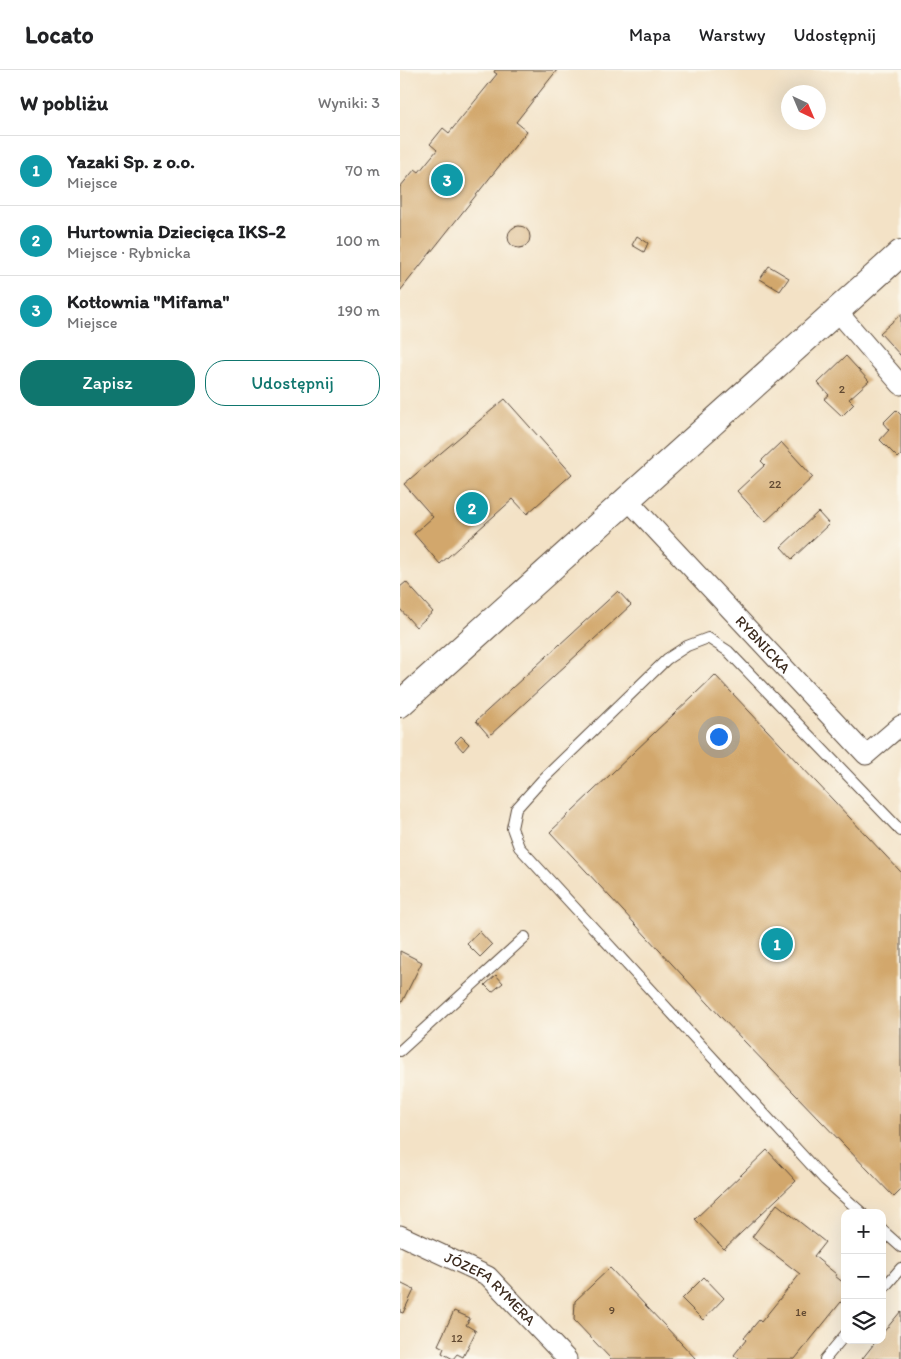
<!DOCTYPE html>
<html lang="pl">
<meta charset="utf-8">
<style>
body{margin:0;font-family:Itim,sans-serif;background:#f6f6f6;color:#202124}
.controls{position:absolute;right:15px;bottom:15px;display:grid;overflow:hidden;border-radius:10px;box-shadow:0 5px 20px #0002}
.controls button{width:45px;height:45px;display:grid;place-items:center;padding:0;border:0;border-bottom:1px solid #e0e0e0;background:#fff;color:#202124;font:25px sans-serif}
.compass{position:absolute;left:381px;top:15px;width:45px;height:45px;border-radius:50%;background:#fff;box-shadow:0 5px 20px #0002;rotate:136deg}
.you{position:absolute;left:318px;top:666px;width:18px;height:18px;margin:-12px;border:4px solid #fff;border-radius:50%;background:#1a73e8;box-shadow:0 0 0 8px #1a73e833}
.badge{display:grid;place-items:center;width:32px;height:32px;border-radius:50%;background:#0f766e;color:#fff;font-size:16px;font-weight:700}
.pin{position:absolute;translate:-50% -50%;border:2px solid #fff;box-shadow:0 1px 5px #0006}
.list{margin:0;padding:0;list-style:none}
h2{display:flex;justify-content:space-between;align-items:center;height:65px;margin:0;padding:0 20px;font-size:21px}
h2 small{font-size:16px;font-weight:400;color:#757577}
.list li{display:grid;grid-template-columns:32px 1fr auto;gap:15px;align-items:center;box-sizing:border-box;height:70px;padding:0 20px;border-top:1px solid #e0e0e0}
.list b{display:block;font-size:19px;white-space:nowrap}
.list p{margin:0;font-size:16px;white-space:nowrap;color:#757577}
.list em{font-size:16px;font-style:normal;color:#757577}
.actions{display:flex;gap:10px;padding:15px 20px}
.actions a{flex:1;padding:11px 0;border:1px solid #0f766e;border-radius:20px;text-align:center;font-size:18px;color:#0f766e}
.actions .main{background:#0f766e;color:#fff}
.icon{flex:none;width:28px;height:28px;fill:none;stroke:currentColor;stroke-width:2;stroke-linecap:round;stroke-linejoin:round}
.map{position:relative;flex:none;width:501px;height:1289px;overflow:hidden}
header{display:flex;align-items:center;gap:30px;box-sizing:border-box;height:70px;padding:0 25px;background:#fff;border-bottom:1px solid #e0e0e0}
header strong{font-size:24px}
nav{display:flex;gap:28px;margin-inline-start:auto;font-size:18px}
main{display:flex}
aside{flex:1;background:#fff}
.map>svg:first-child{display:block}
</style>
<header>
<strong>Locato</strong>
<nav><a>Mapa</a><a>Warstwy</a><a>Udostępnij</a></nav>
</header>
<main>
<aside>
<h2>W pobliżu<small>Wyniki: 3</small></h2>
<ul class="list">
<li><span class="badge" style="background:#0f9aa8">1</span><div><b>Yazaki Sp. z o.o.</b><p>Miejsce</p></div><em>70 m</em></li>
<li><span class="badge" style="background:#0f9aa8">2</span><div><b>Hurtownia Dziecięca IKS-2</b><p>Miejsce · Rybnicka</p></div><em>100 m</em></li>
<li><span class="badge" style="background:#0f9aa8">3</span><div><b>Kotłownia &quot;Mifama&quot;</b><p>Miejsce</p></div><em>190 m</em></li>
</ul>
<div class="actions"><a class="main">Zapisz</a><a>Udostępnij</a></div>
</aside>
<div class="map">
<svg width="501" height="1289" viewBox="0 0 501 1289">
<rect width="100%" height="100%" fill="#fbf7ec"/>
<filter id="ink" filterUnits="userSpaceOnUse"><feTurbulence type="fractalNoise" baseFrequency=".02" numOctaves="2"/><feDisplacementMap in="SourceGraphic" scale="10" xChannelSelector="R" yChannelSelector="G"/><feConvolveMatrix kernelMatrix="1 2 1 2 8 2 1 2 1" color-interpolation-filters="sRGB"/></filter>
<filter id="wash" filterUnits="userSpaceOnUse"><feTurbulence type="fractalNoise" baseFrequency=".0096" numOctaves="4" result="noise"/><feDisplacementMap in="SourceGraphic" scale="20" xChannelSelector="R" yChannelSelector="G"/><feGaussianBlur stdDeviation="1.12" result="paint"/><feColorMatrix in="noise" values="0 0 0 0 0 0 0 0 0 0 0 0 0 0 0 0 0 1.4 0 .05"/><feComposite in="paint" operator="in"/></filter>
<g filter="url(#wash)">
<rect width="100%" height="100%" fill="#f3e2c6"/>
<g id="blocks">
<!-- building -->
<g fill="#d2a76c">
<path d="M95,0H157L116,52L127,61L0,221V117L15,99L19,102L37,80L30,74L43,58L49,63L97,4L94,2Z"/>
<circle cx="119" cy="167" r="11"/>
<path d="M237,166L248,173L244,182L232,175Z"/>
<path d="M369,196L389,208L380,221L360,209Z"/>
<path d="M501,244V286L480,263Z"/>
<path d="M446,286L469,311L449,329L454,334L442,346L424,329L429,325L418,313Z"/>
<path d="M105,329L172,404L127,444L113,429L40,494L14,464L33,447L4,414Z"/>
<path d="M496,340L501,345V385L498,388L480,370L489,360L483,353Z"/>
<path d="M381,372L413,407L365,452L337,421L365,395L361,391Z"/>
<path d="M418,442L429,454L392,489L381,477Z"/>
<path d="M6,512L33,542L16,557L0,539V517Z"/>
<path d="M218,521L231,535L89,666L76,651Z"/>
<path d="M315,605L501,802V1120L494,1127L320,946L150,762Z"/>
<path d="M61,666L69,674L63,681L55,672Z"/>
<path d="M79,861L92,875L80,887L67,874Z"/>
<path d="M0,881L22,892L2,932L0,931Z"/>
<path d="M96,905L103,913L92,922L85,915Z"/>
<path d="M367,1080L396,1111L324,1179L295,1149Z"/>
<path d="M377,1134L425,1172L414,1186L436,1204L435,1206L445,1214V1227L395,1289H339L334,1285L346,1270L344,1268L359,1250L361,1252L400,1204L352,1167Z"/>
<path d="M210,1198L265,1256L296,1289H211L174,1250L175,1231Z"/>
<path d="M304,1207L324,1228L303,1250L282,1229Z"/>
<path d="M0,1213L14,1220L3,1243L0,1242Z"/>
<path d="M54,1241L70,1248L66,1255L76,1261L63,1287L57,1284L53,1289L42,1283L44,1278L38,1275Z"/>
<path d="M501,1241V1289H462L477,1270H482V1264Z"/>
</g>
</g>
</g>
<g filter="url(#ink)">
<use href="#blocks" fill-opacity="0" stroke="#574637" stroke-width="1"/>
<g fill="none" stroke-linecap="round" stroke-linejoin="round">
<!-- lane casing -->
<g stroke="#574637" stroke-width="12">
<g id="lane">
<path d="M0,981L125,867"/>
<path d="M462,1143L425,1110L119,777L112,758L116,739L143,709L267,589L287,576L308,568L328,581L501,761"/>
<path d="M482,1160L501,1177"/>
<path d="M482,1220L501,1198"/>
<path d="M425,1289L445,1265"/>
</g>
</g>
<!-- street casing -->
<g stroke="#574637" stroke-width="21">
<g id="street">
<path d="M437,241L501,315"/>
<path id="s1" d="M227,429L466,685L501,655"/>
<path id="s2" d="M0,1165L88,1206L167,1289"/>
</g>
</g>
<!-- secondary casing -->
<g stroke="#574637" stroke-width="28">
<path id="secondary" d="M0,634L501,183"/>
</g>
<!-- lane -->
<use href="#lane" stroke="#fff" stroke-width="10"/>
<!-- street -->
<use href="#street" stroke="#fff" stroke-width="19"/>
<!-- secondary -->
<use href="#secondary" stroke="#fff" stroke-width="26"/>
</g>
</g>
<g text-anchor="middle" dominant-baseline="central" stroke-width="4.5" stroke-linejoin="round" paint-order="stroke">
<!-- number labels -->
<g font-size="12" fill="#614932">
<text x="442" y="319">2</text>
<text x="375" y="414">22</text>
<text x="212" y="1240">9</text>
<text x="401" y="1242">1e</text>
<text x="57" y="1268">12</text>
</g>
<!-- street labels -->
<g font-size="15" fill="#3b2a1e" stroke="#fbf7ec">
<text stroke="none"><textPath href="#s1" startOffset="199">RYBNICKA</textPath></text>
<text stroke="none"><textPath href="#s2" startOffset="106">JÓZEFA RYMERA</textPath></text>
</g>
</g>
</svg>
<div class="controls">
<button>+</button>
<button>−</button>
<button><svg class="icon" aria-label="layers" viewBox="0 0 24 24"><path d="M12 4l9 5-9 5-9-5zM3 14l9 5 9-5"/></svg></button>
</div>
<svg class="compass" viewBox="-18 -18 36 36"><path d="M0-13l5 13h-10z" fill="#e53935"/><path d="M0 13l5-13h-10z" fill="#757577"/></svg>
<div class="you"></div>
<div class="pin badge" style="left:377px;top:874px;background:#0f9aa8">1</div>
<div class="pin badge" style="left:72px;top:438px;background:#0f9aa8">2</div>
<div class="pin badge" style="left:47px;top:110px;background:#0f9aa8">3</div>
</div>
</main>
